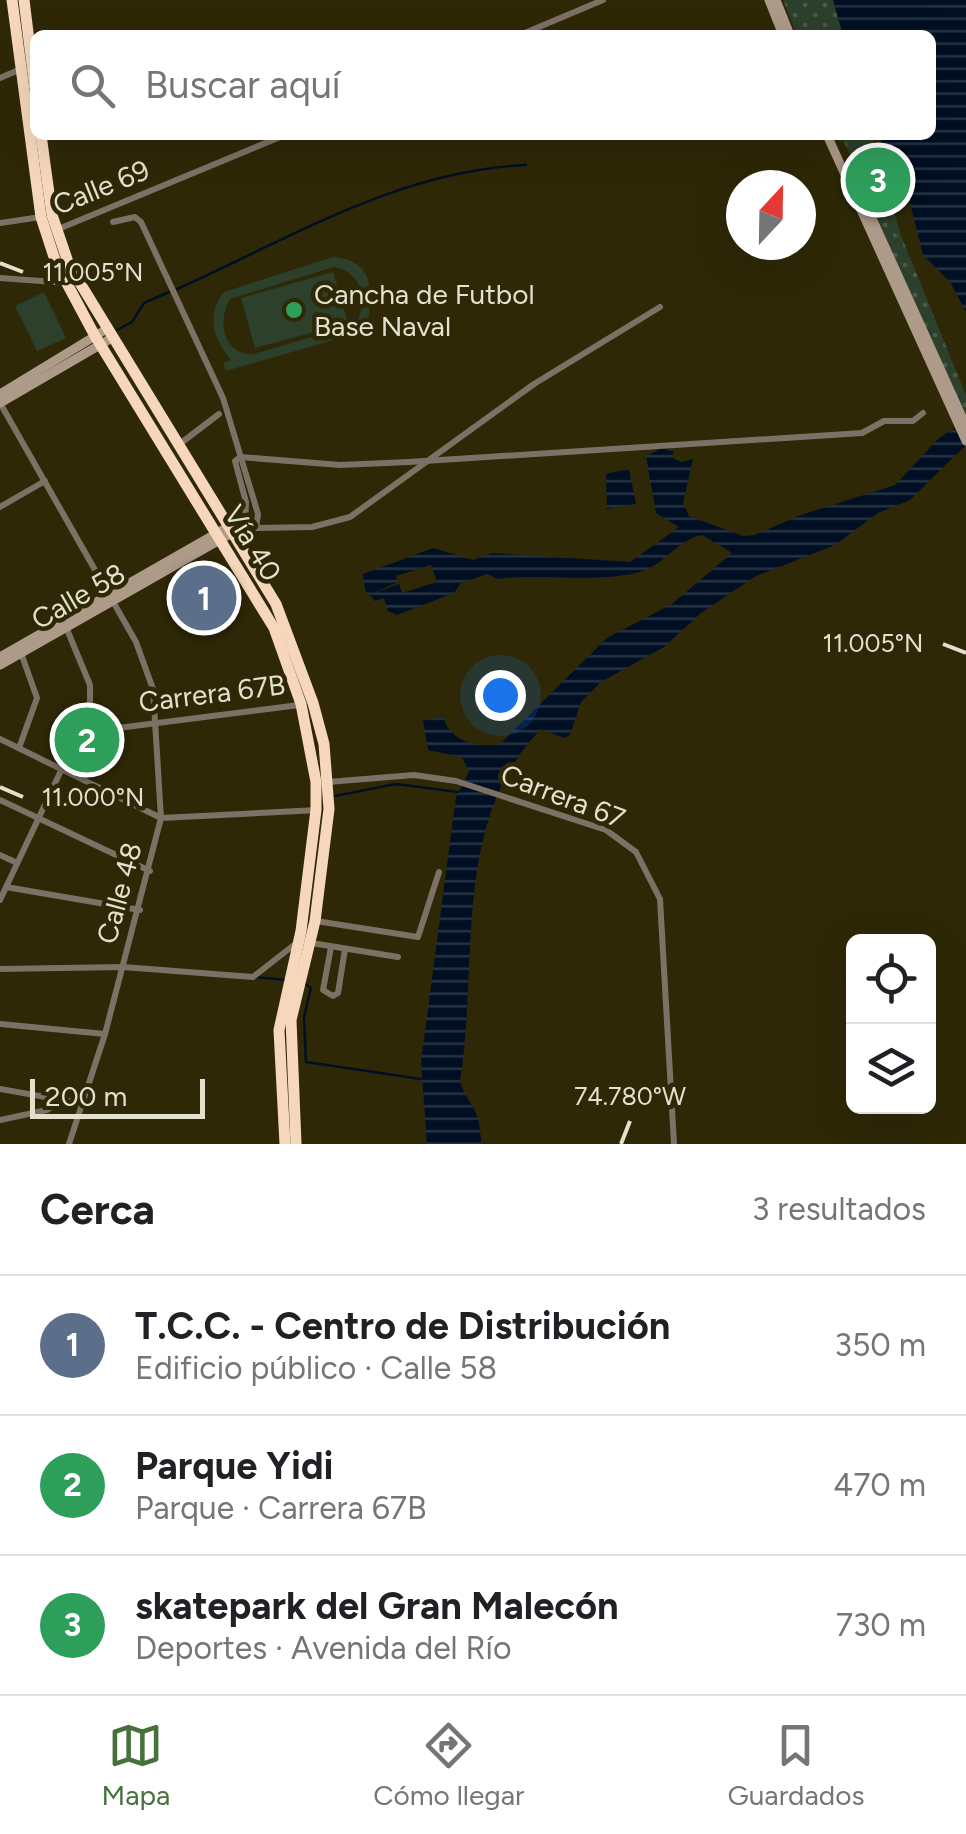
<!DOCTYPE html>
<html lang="es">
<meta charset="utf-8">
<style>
body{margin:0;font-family:Figtree,sans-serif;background:#f2f2f2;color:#202124}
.controls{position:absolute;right:30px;bottom:30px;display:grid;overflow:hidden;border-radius:15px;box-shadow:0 10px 40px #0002}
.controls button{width:90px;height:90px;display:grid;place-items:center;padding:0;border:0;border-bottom:2px solid #e0e0e0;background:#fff;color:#202124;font:50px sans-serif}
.compass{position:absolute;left:726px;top:170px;width:90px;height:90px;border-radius:50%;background:#fff;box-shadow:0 10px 40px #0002;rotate:22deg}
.scale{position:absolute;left:30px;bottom:25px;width:175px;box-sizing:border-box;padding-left:10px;border:5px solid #e3e0cd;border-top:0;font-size:28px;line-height:35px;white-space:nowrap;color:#e3e0cd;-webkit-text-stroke:8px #2e2807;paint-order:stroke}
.you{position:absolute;left:500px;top:695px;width:35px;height:35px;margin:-25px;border:8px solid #fff;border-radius:50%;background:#1a73e8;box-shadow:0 0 0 15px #1a73e833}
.badge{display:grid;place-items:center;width:65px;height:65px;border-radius:50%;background:#47713c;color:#fff;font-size:32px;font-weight:700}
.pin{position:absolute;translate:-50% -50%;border:5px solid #fff;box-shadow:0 2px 10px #0006}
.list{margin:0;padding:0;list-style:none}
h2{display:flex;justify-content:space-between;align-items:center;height:130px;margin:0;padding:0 40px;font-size:42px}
h2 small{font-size:32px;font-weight:400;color:#757577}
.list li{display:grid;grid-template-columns:65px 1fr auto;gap:30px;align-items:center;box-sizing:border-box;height:140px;padding:0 40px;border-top:2px solid #e0e0e0}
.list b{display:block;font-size:38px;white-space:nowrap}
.list p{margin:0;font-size:32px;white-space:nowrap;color:#757577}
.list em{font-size:32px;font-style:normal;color:#757577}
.icon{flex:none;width:55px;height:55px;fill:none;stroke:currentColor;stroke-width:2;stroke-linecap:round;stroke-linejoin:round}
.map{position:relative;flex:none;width:966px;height:1144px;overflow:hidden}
.search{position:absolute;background:#fff;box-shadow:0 10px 40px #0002;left:30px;right:30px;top:30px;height:110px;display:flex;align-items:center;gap:25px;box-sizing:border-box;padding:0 35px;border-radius:15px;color:#757577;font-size:38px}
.sheet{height:550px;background:#fff}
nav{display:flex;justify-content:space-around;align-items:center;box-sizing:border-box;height:140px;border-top:2px solid #e0e0e0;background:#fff;font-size:28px;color:#757577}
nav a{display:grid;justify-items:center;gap:5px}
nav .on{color:#47713c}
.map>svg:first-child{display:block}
</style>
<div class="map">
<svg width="966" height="1144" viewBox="0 0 966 1144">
<defs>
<pattern id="park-dots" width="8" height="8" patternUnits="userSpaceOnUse" patternTransform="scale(2.5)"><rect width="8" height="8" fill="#2d402b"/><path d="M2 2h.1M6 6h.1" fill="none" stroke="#4b5b49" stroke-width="1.8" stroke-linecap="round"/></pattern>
<pattern id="water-rules" width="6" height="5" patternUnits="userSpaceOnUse" patternTransform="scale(2.5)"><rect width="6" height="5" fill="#000f23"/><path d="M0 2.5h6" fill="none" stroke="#253242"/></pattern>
</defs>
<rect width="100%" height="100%" fill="#2e2807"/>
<!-- park -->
<g fill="url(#park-dots)">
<path d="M783,0H833L843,35H797Z"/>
<path d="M841,135H872L900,233L966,395V420Z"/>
</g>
<!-- pitch -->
<g fill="#2d402b" fill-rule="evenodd">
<path d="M851,135H872L900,233L896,235Z"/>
<path d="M333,257C382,262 368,299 368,330L226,371L223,363L231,360C213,340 206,314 224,292ZM334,267C362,271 371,304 354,325L253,354C223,355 217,320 230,299Z"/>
<path d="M333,272L348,323L255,348L241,298Z"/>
<path d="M44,292L66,338L37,351L15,306Z"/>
</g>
<!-- water -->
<g fill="url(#water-rules)">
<path d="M833,0H966V312L950,282L923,255L910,203L879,135H931V35H843Z"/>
<path d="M954,428L966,445L910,500L878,513L835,545L756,576L701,613L664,647L601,682L581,702L570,735L564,738L541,729C451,821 479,963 460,1081C470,1111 480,1104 481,1144H427L421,1062L456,797L469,772L462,757L428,750L423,720L444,717C448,741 478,748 500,744L607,638L672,604L732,553L702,535C675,541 664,567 636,573C591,583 543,573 497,579L487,574L461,583L454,593L397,615L388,611L384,598L375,601L365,590L363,574L433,548L473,560L492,553L630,562L679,527L656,513L646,456L662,448L674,452L671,457L681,462L693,459L683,503L689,516L743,536L755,535L798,516L895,485L937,440Z"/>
<path d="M629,469L636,504L607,509L606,474Z"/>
</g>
<!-- pier -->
<path fill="#2e2807" d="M431,565L437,582L402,593L399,584L369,595L398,582L396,576Z"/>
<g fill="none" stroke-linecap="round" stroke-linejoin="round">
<!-- stream -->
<g stroke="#000f23" stroke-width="2.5">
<path d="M177,289C291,238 398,171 526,165"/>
<path d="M113,332L132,322L144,303L169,292"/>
<path d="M335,796L396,784L458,792"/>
<path d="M254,977L286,980"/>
<path d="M304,983L311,988L304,1017L306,1062L421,1079"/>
</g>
<!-- street -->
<g stroke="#7d7166" stroke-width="6">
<path d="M520,35L603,0"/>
<path d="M0,78L21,69"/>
<path d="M113,222L135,217L141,222L223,398L258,514L256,528L234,533"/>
<path d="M0,223L41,217"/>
<path d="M56,230L285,135"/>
<path d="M0,278L68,283"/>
<path d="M0,403L136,642L153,689L161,818L105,1034L69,1144"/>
<path d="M177,446L219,414"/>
<path d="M240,457L340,465L409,462L862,433L884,421H913L923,413"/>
<path d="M240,457L235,461L246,502L245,530"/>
<path d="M0,507L45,481"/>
<path d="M256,528L312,527L350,517L534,384L660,307"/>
<path d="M0,739L161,818L318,810"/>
<path d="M19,748L37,698L21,653"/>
<path d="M69,761L118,728L299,705"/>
<path d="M328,782L414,775L456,781L606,830L636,852L660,899L674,1144"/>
<path d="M0,800L150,871"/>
<path d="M0,855L17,863"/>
<path d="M6,887L140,910"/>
<path d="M0,900L90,709V685L66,627"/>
<path d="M316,921L418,937L439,872"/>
<path d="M331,947L323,990L333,996L338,993L345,949"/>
<path d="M0,969L123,967L253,977L299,941L398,957"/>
<path d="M0,1024L105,1034"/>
<path d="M0,1089L85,1104"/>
<path d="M0,1120L47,1110L60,1101"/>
</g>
<!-- secondary -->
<g stroke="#ae9a89" stroke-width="9">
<path d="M769,0L783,35"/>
<path d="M776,0L790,35"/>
<path d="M827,135L966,441"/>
<path d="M862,196L966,426"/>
<path d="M0,394L105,330"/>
<path d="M0,403L110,339"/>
<path d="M0,657L226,528"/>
<path d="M0,665L230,534"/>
</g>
<!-- highway -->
<g stroke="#f6d7bc" stroke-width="11">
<path d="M12,0L41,217L56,263L95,336L274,628L301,704L316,782V810L301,931L279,1030L285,1144"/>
<path d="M24,0L35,89"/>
<path d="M41,135L52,215L69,265L276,604L313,703L324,744L329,809L315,921L291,1020L296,1144"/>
</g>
</g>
<!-- ticks -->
<path fill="none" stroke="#e3e0cd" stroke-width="4" d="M0,263L23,272M943,644L966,653M0,787L23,797M621,1144L630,1121"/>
<!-- markers -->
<circle fill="#2e9e5b" stroke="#2e2807" stroke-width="4" cx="294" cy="310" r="10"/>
<g text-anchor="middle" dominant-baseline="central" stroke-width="9" stroke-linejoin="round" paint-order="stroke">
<!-- street labels -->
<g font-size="28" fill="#e3e0cd" stroke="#2e2807">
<text transform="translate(101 187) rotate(-22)">Calle 69</text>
<text transform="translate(253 543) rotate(59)">Vía 40</text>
<text transform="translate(78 596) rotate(-30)">Calle 58</text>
<text transform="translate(212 693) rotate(-7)">Carrera 67B</text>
<text transform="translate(563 796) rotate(21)">Carrera 67</text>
<text transform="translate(119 893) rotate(-75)">Calle 48</text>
</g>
<!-- poi labels -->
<g font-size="28" fill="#e3e0cd" stroke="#2e2807" text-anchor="start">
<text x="314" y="294">Cancha de Futbol<tspan x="314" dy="32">Base Naval</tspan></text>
</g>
</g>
<g font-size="25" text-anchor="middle" fill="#e3e0cd" stroke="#2e2807" stroke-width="9" stroke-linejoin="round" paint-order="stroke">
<text x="93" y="281">11.005°N</text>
<text x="873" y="652">11.005°N</text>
<text x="93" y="806">11.000°N</text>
<text x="630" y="1105">74.780°W</text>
</g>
</svg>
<div class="controls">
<button><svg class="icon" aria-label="locate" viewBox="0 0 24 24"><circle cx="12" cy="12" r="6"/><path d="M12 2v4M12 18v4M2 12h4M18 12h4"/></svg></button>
<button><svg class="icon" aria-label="layers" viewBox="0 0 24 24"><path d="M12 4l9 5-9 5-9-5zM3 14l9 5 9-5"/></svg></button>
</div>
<svg class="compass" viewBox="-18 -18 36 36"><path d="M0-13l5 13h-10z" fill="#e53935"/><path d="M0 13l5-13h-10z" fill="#757577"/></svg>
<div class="scale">200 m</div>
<div class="you"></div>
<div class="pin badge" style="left:204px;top:598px;background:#5c6f8a">1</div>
<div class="pin badge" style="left:87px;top:740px;background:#2e9e5b">2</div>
<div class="pin badge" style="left:878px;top:180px;background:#2e9e5b">3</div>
<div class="search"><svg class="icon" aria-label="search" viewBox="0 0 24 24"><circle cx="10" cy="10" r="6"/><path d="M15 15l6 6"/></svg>Buscar aquí</div>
</div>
<section class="sheet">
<h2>Cerca<small>3 resultados</small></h2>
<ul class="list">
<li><span class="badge" style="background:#5c6f8a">1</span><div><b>T.C.C. - Centro de Distribución</b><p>Edificio público · Calle 58</p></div><em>350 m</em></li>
<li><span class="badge" style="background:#2e9e5b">2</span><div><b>Parque Yidi</b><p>Parque · Carrera 67B</p></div><em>470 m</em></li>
<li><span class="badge" style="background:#2e9e5b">3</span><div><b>skatepark del Gran Malecón</b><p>Deportes · Avenida del Río</p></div><em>730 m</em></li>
</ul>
</section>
<nav>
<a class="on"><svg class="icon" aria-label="map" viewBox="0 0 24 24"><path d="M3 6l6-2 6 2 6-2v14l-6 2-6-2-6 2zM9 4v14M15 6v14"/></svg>Mapa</a>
<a><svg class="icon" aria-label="directions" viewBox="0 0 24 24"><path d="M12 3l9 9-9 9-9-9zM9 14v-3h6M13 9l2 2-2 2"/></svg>Cómo llegar</a>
<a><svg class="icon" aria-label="saved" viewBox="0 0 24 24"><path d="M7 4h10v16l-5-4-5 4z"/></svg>Guardados</a>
</nav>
